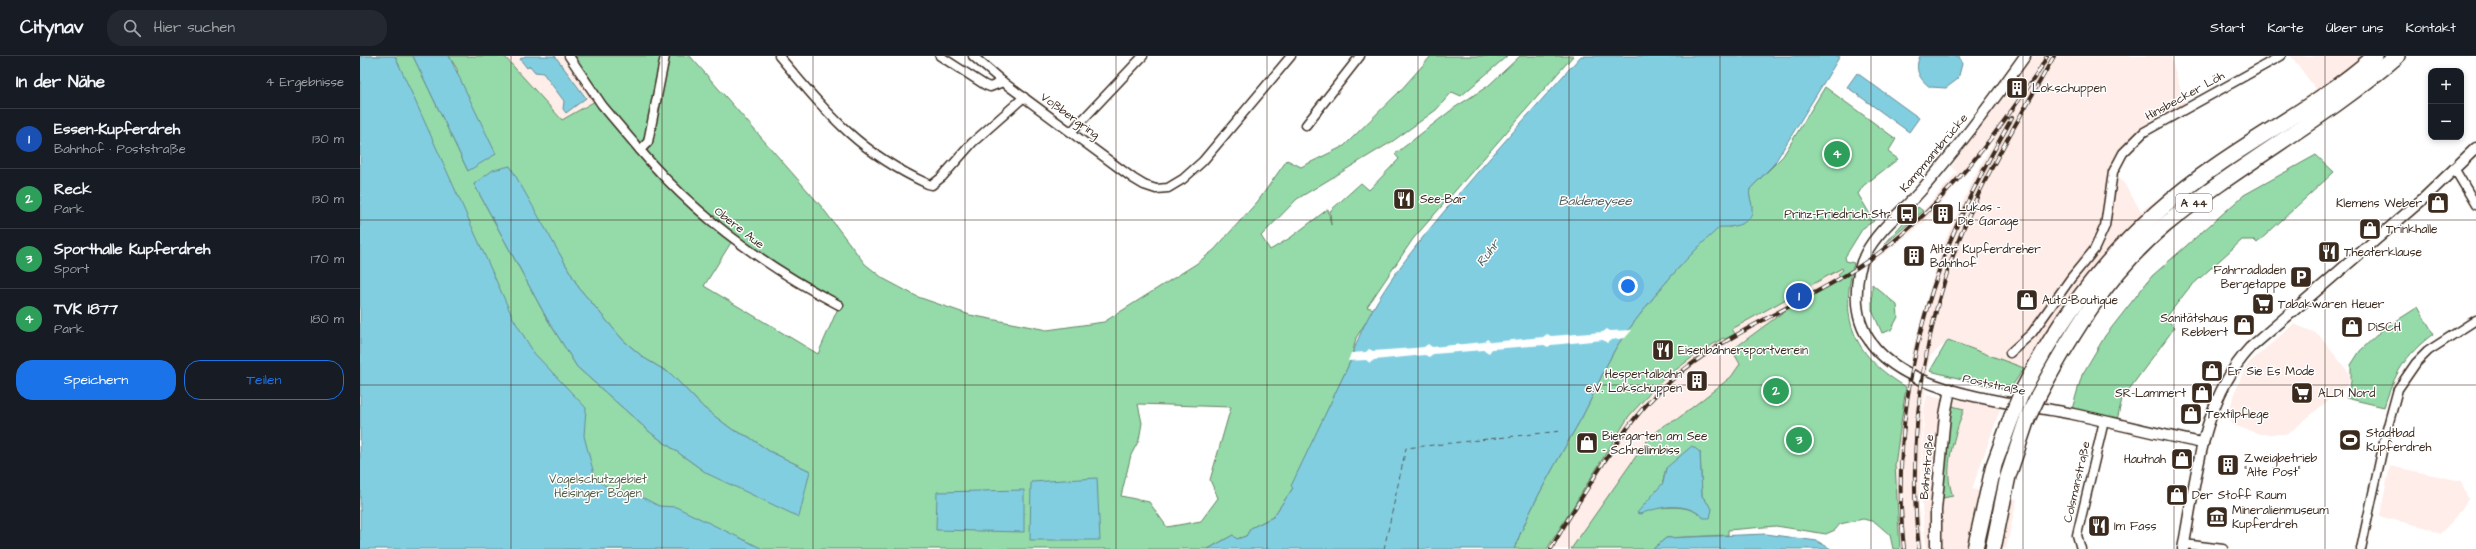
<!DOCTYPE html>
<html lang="de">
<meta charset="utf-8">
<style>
body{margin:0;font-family:"Architects Daughter",sans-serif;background:#242831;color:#f1f3f6}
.controls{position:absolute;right:12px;top:12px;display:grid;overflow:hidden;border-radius:8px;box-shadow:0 2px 6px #0003}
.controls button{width:36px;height:36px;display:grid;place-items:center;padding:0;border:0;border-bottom:1px solid #363941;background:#171b24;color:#f1f3f6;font:20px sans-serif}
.you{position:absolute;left:1268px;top:230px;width:14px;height:14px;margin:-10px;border:3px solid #fff;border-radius:50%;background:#1a73e8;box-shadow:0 0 0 6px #1a73e833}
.badge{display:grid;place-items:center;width:26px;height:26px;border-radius:50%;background:#1a73e8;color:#fff;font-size:13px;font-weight:700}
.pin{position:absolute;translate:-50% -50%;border:2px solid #fff;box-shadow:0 1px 4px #0006}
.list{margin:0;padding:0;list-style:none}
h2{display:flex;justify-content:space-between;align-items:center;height:52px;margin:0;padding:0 16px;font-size:17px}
h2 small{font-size:13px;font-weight:400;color:#9ea1a6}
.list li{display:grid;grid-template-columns:26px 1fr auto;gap:12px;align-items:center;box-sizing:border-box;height:60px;padding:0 16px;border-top:1px solid #363941}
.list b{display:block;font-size:15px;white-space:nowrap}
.list p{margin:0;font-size:13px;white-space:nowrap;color:#9ea1a6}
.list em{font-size:13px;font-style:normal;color:#9ea1a6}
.actions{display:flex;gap:8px;padding:12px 16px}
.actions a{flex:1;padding:9px 0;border:1px solid #1a73e8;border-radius:16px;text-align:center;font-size:14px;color:#1a73e8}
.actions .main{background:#1a73e8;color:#fff}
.icon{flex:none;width:22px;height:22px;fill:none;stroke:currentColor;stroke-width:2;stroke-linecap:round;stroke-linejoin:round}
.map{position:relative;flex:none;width:2116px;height:493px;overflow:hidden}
header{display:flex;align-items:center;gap:24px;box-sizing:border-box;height:56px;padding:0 20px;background:#171b24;border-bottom:1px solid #363941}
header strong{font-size:19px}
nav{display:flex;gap:22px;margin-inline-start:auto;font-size:14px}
.search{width:280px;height:36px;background:#242831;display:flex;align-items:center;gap:10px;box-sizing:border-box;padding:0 14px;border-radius:16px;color:#9ea1a6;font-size:15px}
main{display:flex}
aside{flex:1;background:#171b24}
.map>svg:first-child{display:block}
</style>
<header>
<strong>Citynav</strong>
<div class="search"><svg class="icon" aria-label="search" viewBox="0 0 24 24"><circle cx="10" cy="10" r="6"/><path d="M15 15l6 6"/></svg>Hier suchen</div>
<nav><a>Start</a><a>Karte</a><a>Über uns</a><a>Kontakt</a></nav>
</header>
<main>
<aside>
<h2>In der Nähe<small>4 Ergebnisse</small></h2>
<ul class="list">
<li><span class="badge" style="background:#1a4fb4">1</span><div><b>Essen-Kupferdreh</b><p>Bahnhof · Poststraße</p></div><em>130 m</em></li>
<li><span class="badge" style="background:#2e9e5b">2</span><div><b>Reck</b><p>Park</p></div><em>130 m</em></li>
<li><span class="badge" style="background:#2e9e5b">3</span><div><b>Sporthalle Kupferdreh</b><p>Sport</p></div><em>170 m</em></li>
<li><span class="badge" style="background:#2e9e5b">4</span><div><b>TVK 1877</b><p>Park</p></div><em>180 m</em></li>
</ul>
<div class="actions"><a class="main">Speichern</a><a>Teilen</a></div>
</aside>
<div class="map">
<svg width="2116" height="493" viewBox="0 0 2116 493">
<rect width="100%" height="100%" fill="#fff"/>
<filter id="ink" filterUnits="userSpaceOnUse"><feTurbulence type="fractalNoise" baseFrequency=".025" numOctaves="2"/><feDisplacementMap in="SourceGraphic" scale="8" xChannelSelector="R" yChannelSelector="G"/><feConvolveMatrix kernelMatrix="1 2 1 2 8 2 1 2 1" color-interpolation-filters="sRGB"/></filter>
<g filter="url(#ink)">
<!-- built -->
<g fill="#feede8">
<path d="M144,0H207L237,44L202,64Z"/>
<path d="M1671,0H1813L1811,2L1827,54L1785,79L1767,97L1756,115L1781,155L1956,33L1931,0H2003L1987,16L1782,160L1726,219L1664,312L1588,285L1570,300L1563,352L1561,400L1559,451L1563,493H1540L1535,409L1552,295L1581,194L1615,119L1635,83L1566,165L1515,204L1525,188L1563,155L1597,116L1591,111Z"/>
<path d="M1482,211L1483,214L1479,217L1481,224L1426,254L1372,294L1380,308L1371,321L1316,364L1304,369L1286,386L1211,493H1187L1269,360L1300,326L1330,303L1364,282L1365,283L1374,277L1372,273Z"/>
<path d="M1934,268L1958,278L1989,317L1990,326L1928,378H1900L1873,369L1869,362V354L1881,321L1889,307Z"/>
<path d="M1567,339L1641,351L1612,433L1657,443L1646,493H1566L1562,452L1564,353Z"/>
<path d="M2030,410L2101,425L2108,443L2097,460L2080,478L2068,472L2022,461L2020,459Z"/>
</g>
<!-- green -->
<g fill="#94dba9" stroke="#688264" fill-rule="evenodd">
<path d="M0,0H53L108,115L97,13L89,0H144L202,64L237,44L261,75L372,185L344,230L458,298L478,252L356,168L282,93L308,0H330L461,150L505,208L524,223L558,241L610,259L687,274L744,266L836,208L854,194L898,145L927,104L941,111L984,90L1039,36L1071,0H1147L1101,40L1092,36L1076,54L1033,85L937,143L901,180L910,194L930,182L968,153L971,169L970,155L1001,127L1009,134L1039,103L1035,98L1094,52L1128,30L1160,0H1213L1053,183L1007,251L1014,253L996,282L991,304L932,430L933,432L913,461L891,472L886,480L877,483L873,479L848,493H203ZM114,128L199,197L219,232L263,284L284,302L311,318L344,352L373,374L389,381L409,395L450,415L348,418L291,377L217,311L186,261ZM778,348L871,351L850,424L858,442L841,465L807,471L789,446L761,440L771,399L779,384L782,367Z"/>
<path d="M210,0H303L288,82L280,92L257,66Z"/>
<path d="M1465,31L1536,83L1528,96L1538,103L1503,130L1498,138L1514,165L1503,172L1485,201L1486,205L1494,207C1478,266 1496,301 1546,331L1535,409L1540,493H1533L1530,479L1515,466L1503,463L1480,468L1475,474L1466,478L1416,470L1368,474V479L1306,482L1293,493H1211L1286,386L1304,369L1316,364L1371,321L1380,308L1372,294L1426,254L1481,224L1478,218L1483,214L1482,212L1372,273L1375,278L1365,283L1363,282L1330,303L1300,326L1269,360L1187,493H1154C1172,446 1198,404 1222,361C1234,339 1242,316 1254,295C1260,284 1268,275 1275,265C1301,231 1328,199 1360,170L1371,171L1392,151L1389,138L1390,133L1423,100ZM1340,396L1342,440L1352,453L1344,462C1330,449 1315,451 1297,452L1306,412Z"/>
<path d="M1956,99L1974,116L1897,187L1894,184H1882L1829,232L1805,263L1815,271L1762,343L1757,364L1712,353L1722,319L1745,280L1792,220L1884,139Z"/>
<path d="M1558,151L1563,155L1525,188L1548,161L1550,162Z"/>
<path d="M1512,228L1537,249L1538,261L1531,274L1522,277L1512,254Z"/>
<path d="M2058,251L2073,278C2044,300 2035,317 2024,351L1986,342L1991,326V309L2000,295L2022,274Z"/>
<path d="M1588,284L1664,312L1649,335L1570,315Z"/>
<path d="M1592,350L1604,353C1595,379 1582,413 1593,440L1583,442L1588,369Z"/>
</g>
<!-- water -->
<g fill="#82cee1" stroke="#668c93">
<path d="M0,0H35L153,262L174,297L226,352L224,380L235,422L246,430L276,438L299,450L316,451L403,493H0Z"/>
<path d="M53,0H89L136,98L108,115Z"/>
<path d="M165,0H195L226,42L206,57L203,53L204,45L183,17L175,16L170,10L167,12L160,3Z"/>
<path d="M1221,0H1480L1414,108L1390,133C1388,140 1392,145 1392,152C1394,168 1372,172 1360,171C1328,199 1301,231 1275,265C1268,275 1260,284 1254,295C1242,316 1234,339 1222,361C1198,404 1172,446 1154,493H848L873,479L877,483L886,480L891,472L913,461L933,432L931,430L991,304C1005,251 1052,194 1087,152C1131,100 1176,50 1221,0Z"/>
<path d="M1560,0H1599L1602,8L1598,23L1586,32L1570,31C1559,23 1554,13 1560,0Z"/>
<path d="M1497,17L1559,62L1549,76L1487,31Z"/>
<path d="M150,110L219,232L263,284L284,302L311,318L344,352L373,374L389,381L409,395L450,415L439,461L348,418L291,377L217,311L186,261L114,128L133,114Z"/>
<path d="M1332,390L1340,396L1342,440L1352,453L1350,462H1344C1326,445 1301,450 1280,458L1277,457L1303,427L1306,412Z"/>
<path d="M737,422L740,484H670L671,426Z"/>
<path d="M664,434V476L576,474L577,436Z"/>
<path d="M1406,478L1457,485L1471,493H1293L1306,482Z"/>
</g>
<!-- pier -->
<path fill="#fff" d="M1247,273L1250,275L1272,274L1265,282L1251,284L1247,287L1243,284L1191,289L1188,291L1184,289L1132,293L1129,297L1124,294L1073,298L1069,301L1065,299L1014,304L1010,307L1006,304L988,305L991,297L1006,296L1009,293L1013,295L1054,292L1064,291L1068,288L1072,291L1124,286L1127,283L1131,286L1183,281L1187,278L1191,280L1243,276Z"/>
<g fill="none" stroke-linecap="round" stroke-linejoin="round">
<!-- ferry -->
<path stroke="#505b58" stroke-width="1" stroke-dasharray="5 4" stroke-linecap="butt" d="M1024,493L1046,392L1201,375"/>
<!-- minor casing -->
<g stroke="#3b2a1e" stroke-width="11">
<g id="minor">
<path d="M209,0L242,49L280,94L288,86L305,0"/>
<path d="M419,0C467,57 498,96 568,128L572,129L582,121L612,87L664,41"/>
<path d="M580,0L625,29L630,31L643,26"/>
<path d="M613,0L643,26L774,123L784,129L796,133L808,132L823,123L843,105L931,0"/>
<path d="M946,69L1000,0"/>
<path d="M712,75L783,0"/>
<path d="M280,94C335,160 403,209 479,249"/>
<path d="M2094,112L2116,149"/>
<path d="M1650,297L1672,277L1711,222L1734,194L1745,170L1753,116L1763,97L1784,76L1921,0"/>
<path d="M1824,488L1863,493"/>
<path d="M1721,493L1717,479L1744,365"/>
<path d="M2001,493L2026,377L2038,333L2056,307L2068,295L2116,264"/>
</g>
</g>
<!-- tertiary casing -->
<g stroke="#3b2a1e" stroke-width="13">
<g id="tertiary">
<path d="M1665,0C1633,45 1600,89 1564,131C1546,153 1520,171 1506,197C1498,212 1496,231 1497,248C1504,338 1646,344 1713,358C1756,367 1800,379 1843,387"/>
<path d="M1576,493V454L1585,359L1590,333"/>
<path d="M1823,493C1836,425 1841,345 1890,292L2063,143L2116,92"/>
</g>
</g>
<!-- motorway casing -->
<g stroke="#3b2a1e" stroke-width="18">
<g id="motorway">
<path d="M1662,336C1708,244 1770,169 1856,110C1909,73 1967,43 2015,0"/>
<path d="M1678,340C1711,278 1750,214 1805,169C1880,107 1964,64 2037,0"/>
<path d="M1615,493L1634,409L1652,360"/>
<path d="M1633,493L1648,420L1667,363"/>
</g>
</g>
<!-- minor -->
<use href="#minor" stroke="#fff" stroke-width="8"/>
<!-- tertiary -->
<use href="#tertiary" stroke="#fff" stroke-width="10"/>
<!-- motorway -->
<use href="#motorway" stroke="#fff" stroke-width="15"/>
<!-- rail casing -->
<g stroke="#3b2a1e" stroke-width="4">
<g id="rail">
<path d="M1678,17L1687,0"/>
<path d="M1191,493C1202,472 1215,452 1227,433C1269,364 1297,326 1368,284C1418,254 1473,231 1520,196C1586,147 1635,80 1681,12"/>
<path d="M1544,493C1533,395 1550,290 1585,198C1603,151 1627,106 1652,62"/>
<path d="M1559,493C1545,371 1567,243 1621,133C1643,88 1670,44 1694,0"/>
</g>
</g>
<!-- rail -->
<use href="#rail" stroke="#fff" stroke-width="2.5" stroke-dasharray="8" stroke-linecap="butt"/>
<!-- motorway-bridge casing -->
<g stroke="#3b2a1e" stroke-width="18" stroke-linecap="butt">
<g id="motorway-bridge">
<path d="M1652,360L1662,336"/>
<path d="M1667,363L1678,340"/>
</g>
</g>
<!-- motorway-bridge -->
<use href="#motorway-bridge" stroke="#fff" stroke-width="15"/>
</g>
</g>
<!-- grid -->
<path fill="none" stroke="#3b2a1e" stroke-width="1" stroke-opacity="0.55" d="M151,0V493M302,0V493M453,0V493M605,0V493M756,0V493M907,0V493M1058,0V493M1209,0V493M1360,0V493M1511,0V493M1663,0V493M1814,0V493M1965,0V493M0,164H2116M0,329H2116"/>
<!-- icons -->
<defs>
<g id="building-square" transform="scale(1.15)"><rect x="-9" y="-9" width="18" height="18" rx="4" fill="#3b2a1e" stroke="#fff"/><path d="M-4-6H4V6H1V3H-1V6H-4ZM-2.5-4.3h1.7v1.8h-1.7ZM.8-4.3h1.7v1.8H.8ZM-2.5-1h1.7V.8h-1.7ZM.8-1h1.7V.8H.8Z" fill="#fff"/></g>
<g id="restaurant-square" transform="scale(1.15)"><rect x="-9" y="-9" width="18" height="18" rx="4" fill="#3b2a1e" stroke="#fff"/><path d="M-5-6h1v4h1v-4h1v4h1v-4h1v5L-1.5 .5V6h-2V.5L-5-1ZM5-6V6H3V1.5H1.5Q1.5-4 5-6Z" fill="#fff"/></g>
<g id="shop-square" transform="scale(1.15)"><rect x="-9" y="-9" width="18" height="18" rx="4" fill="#3b2a1e" stroke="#fff"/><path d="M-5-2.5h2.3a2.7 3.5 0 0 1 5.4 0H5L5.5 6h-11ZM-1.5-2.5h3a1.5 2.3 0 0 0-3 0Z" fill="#fff"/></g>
<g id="bus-square" transform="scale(1.15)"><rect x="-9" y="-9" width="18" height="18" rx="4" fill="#3b2a1e" stroke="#fff"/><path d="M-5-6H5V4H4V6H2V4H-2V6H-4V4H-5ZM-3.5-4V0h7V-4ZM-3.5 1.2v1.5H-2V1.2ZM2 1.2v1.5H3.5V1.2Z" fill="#fff"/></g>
<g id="parking-square" transform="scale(1.15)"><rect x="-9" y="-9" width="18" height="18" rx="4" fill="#3b2a1e" stroke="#fff"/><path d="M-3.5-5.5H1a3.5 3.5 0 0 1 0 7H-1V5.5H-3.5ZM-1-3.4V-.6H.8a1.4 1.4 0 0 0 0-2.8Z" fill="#fff"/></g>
<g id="supermarket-square" transform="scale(1.15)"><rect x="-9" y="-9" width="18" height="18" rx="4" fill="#3b2a1e" stroke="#fff"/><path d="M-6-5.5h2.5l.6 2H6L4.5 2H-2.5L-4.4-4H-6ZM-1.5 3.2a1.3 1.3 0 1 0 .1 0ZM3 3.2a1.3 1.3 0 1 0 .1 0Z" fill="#fff"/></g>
<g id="stadium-square" transform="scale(1.15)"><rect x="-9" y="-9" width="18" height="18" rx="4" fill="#3b2a1e" stroke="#fff"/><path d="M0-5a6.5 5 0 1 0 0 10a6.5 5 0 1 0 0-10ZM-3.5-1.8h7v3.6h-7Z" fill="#fff"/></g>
<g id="museum-square" transform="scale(1.15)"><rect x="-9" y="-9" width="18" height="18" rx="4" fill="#3b2a1e" stroke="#fff"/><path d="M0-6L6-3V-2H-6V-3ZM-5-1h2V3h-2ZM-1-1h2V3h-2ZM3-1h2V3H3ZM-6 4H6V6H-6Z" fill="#fff"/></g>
</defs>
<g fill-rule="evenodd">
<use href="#building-square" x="1657" y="32"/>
<use href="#restaurant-square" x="1044" y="143"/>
<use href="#shop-square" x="2078" y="147"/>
<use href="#bus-square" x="1547" y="158"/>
<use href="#building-square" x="1583" y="158"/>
<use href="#shop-square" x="2010" y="173"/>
<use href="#restaurant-square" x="1969" y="196"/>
<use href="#building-square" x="1554" y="200"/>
<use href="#parking-square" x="1941" y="221"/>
<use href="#shop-square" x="1667" y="244"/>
<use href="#supermarket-square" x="1903" y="248"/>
<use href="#shop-square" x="1884" y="269"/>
<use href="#shop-square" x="1992" y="271"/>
<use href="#restaurant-square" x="1303" y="294"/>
<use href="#shop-square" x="1852" y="315"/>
<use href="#building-square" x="1337" y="325"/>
<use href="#shop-square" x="1842" y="337"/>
<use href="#supermarket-square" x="1942" y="337"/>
<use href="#shop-square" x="1831" y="358"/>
<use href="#stadium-square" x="1990" y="384"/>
<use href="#shop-square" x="1227" y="387"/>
<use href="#shop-square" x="1822" y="403"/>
<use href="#building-square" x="1868" y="409"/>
<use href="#shop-square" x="1817" y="439"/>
<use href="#museum-square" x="1857" y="461"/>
<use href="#restaurant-square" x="1739" y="470"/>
</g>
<g text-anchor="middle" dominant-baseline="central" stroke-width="3" stroke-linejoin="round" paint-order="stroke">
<!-- shield labels -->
<rect fill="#fff" stroke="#766a62" stroke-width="1" x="1816" y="138" width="36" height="18" rx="3"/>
<g font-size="11" font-weight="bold" fill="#3b2a1e">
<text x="1834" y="147">A 44</text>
</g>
<!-- poi labels -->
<g font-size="12" fill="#3b2a1e" stroke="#fff" text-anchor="start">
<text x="1672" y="32">Lokschuppen</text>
<text x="1060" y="143">See-Bar</text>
<text x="2062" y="147" text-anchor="end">Klemens Weber</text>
<text x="1598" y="151">Lukas -<tspan x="1598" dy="14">Die Garage</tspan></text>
<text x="1532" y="158" text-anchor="end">Prinz-Friedrich-Str.</text>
<text x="2026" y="173">Trinkhalle</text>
<text x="1570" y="193">Alter Kupferdreher<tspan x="1570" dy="14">Bahnhof</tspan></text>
<text x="1984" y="196">Theaterklause</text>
<text x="1926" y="214" text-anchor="end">Fahrradladen<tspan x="1926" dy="14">Bergetappe</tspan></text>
<text x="1682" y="244">Auto-Boutique</text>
<text x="1918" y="248">Tabakwaren Heuer</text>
<text x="1868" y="262" text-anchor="end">Sanitätshaus<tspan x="1868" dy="14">Rebbert</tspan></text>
<text x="2008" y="271">DiSCH</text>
<text x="1318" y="294">Eisenbahnersportverein</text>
<text x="1868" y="315">Er Sie Es Mode</text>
<text x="1322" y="318" text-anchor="end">Hespertalbahn<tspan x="1322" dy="14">e.V. Lokschuppen</tspan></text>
<text x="1826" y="337" text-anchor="end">SR-Lammert</text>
<text x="1958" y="337">ALDI Nord</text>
<text x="1846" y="358">Textilpflege</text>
<text x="2006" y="377">Stadtbad<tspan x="2006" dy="14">Kupferdreh</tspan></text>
<text x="1242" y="380">Biergarten am See<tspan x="1242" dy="14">- Schnellimbiss</tspan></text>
<text x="1884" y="402">Zweigbetrieb<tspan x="1884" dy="14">"Alte Post"</tspan></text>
<text x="1806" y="403" text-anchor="end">Hautnah</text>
<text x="1832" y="439">Der Stoff Raum</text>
<text x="1872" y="454">Mineralienmuseum<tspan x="1872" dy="14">Kupferdreh</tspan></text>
<text x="1754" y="470">Im Fass</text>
</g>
<!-- street labels -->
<g font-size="12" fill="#3b2a1e" stroke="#fff">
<text transform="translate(1825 40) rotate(-29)">Hinsbecker Löh</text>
<text transform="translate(710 60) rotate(36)">Voßbergring</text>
<text transform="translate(1574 97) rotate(-50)">Kampmannbrücke</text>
<text transform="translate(379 172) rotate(38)">Obere Aue</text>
<text transform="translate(1634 329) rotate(12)">Poststraße</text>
<text transform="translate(1567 411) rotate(-85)">Bahnstraße</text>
<text transform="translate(1717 426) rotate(-77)">Colsmanstraße</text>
</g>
<!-- park labels -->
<g font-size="12" fill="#565f48" stroke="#fff">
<text x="238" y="423">Vogelschutzgebiet<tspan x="238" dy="14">Heisinger Bogen</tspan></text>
</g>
<!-- water labels -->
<g font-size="13" font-style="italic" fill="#505b58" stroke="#fff">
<text x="1235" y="145">Baldeneysee</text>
<text transform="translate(1128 197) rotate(-54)">Ruhr</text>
</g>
</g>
</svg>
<div class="controls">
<button>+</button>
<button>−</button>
</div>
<div class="you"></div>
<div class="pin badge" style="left:1439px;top:240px;background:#1a4fb4">1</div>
<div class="pin badge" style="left:1416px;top:335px;background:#2e9e5b">2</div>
<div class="pin badge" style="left:1439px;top:384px;background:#2e9e5b">3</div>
<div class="pin badge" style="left:1477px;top:98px;background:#2e9e5b">4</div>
</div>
</main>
